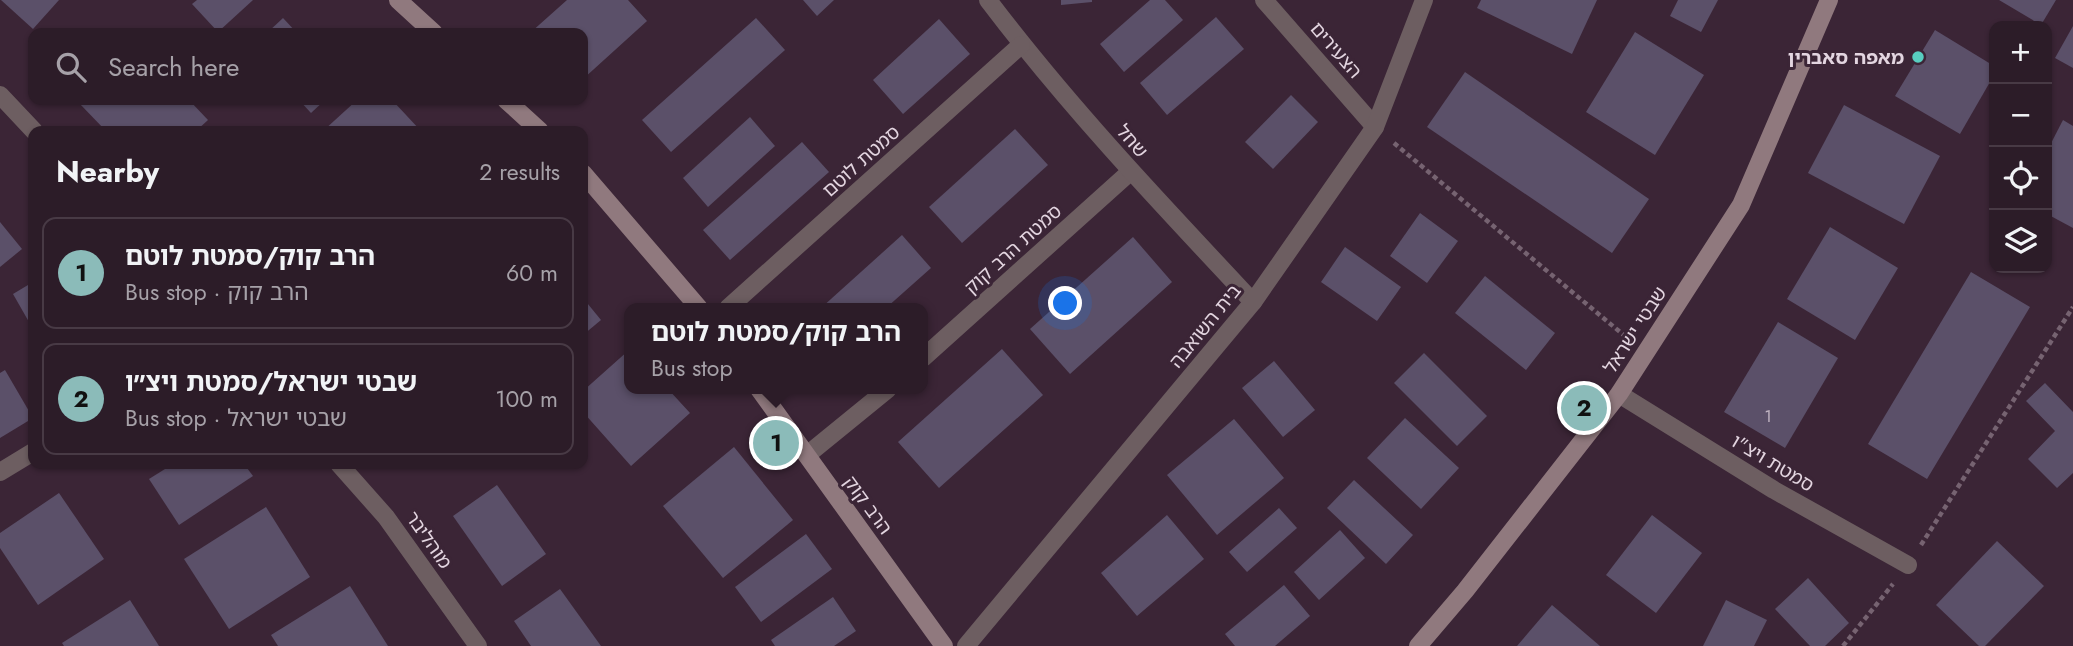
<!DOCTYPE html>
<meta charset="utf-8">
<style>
body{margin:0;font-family:Jost,"Noto Sans Hebrew",sans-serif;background:#342530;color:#f1f3f6}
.controls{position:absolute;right:21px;top:21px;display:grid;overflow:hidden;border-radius:14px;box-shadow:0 2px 5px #0004}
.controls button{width:63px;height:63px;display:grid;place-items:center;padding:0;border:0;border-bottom:2px solid #483a45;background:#2c1c28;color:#f1f3f6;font:35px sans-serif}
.you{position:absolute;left:1066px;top:304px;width:24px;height:24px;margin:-18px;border:5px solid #fff;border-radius:50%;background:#1a73e8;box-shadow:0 0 0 10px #1a73e833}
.badge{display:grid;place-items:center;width:46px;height:46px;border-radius:50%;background:#8bbbb9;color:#111;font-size:23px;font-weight:700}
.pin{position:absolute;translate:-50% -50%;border:4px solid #fff;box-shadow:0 2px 7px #0006}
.popup{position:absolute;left:624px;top:303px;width:304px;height:91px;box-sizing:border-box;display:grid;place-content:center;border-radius:14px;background:#2c1c28;filter:drop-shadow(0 2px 5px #0005);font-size:23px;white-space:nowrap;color:#a6a1a8}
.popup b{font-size:26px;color:#f1f3f6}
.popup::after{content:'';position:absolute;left:50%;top:100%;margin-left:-14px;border:14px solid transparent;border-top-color:#2c1c28}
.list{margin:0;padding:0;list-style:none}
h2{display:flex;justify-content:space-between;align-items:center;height:91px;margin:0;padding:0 28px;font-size:30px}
h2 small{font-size:23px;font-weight:400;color:#a6a1a8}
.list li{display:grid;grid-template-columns:46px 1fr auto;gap:21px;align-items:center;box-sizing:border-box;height:112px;margin:0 14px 14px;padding:0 14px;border:2px solid #483a45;border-radius:14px}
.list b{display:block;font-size:26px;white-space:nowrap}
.list p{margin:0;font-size:23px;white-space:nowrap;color:#a6a1a8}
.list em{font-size:23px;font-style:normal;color:#a6a1a8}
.icon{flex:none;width:38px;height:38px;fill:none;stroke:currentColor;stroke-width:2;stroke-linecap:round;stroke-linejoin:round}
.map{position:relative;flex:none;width:2073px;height:646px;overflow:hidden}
.search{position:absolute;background:#2c1c28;box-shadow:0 2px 5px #0004;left:28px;top:28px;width:560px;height:77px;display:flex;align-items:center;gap:18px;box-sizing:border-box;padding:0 24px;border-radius:14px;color:#a6a1a8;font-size:26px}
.panel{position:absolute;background:#2c1c28;box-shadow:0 2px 5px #0004;left:28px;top:126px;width:560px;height:343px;border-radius:14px}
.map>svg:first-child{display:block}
</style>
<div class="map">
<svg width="2073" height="646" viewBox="0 0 2073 646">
<rect width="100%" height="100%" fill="#3b2536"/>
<!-- building -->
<g fill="#5b5069">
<path d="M1,0H59L33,29Z"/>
<path d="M197,0H253L218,32L192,4Z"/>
<path d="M567,0H628L647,21L583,79V33H530Z"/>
<path d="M803,0H834L817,16Z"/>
<path d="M1061,0H1092V2L1061,5Z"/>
<path d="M1150,0H1165L1183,20L1124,72L1100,44Z"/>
<path d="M1481,0H1597L1572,54L1477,8Z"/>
<path d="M1678,0H1718L1701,32L1670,16Z"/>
<path d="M1999,0H2056L2041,25Z"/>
<path d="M1216,17L1244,49L1167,115L1140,83Z"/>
<path d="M283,18L297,33H267Z"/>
<path d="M756,18L785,50L671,152L642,120Z"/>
<path d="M939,19L970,54L903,114L873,80Z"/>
<path d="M2073,26V68L2055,58Z"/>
<path d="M1935,30L1994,66V75L1960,134L1895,96Z"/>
<path d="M1635,32L1704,75L1655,155L1586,112Z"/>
<path d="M1465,72L1649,199L1612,253L1427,127Z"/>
<path d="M1291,95L1318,122L1273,169L1245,142Z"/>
<path d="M83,100H189L208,120L196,131H106L79,103Z"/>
<path d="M299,100H325L311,113Z"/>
<path d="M357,100H392L421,131H323Z"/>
<path d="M1844,105L1940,156L1904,224L1808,173Z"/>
<path d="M750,117L775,146L708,207L683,178Z"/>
<path d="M2063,120L2073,126V228L2047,214V151Z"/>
<path d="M1015,129L1048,165L962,243L929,207Z"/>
<path d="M802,142L829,172L730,260L703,230Z"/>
<path d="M1420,213L1458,241L1427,283L1390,256Z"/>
<path d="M0,222L22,249L0,267Z"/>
<path d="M1830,227L1898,268L1855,340L1787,299Z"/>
<path d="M902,235L931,268L886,308H821Z"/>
<path d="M1133,237L1172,282L1070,374L1030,329Z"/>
<path d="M1345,247L1401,287L1377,321L1321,282Z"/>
<path d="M1971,272L2030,307L1927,479L1868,444Z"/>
<path d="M1485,276L1555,333L1526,370L1455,313Z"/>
<path d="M33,282V329L13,294Z"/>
<path d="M583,298L601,320L583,335Z"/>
<path d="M1778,322L1838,358L1785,448L1724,412Z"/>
<path d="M1002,349L1043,395L939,488L898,442Z"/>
<path d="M629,350V389H668L690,413L631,466L583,412V391Z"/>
<path d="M1424,353L1487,416L1457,446L1394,383Z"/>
<path d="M1274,361L1315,410L1283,437L1242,388Z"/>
<path d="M5,370L33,418L0,438V373Z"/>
<path d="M2045,383L2073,412V473L2057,488L2028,459L2055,431L2026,401Z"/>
<path d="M1405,418L1459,468L1421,509L1367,458Z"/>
<path d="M1234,419L1284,478L1217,535L1167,475Z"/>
<path d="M734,447L793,520L723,578L663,506Z"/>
<path d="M173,464H244L253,476L179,525L149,479Z"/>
<path d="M1354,480L1413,535L1386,564L1327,508Z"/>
<path d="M497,485L546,554L502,586L453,516Z"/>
<path d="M59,493L104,559L38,605L0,548V533Z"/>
<path d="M266,507L310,577L229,629L184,559Z"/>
<path d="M1279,508L1297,528L1247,572L1229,552Z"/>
<path d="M1167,515L1204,559L1137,616L1101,573Z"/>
<path d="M1652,515L1702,553L1656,613L1606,575Z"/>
<path d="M1340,530L1365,558L1319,600L1294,572Z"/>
<path d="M806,534L832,569L761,622L735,587Z"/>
<path d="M1997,541L2044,586L1985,646H1979L1936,605Z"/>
<path d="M1808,578L1849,623L1825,646H1810L1775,609Z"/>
<path d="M1284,585L1310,616L1275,646H1235L1225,634Z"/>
<path d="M350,586L388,646H278L271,635Z"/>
<path d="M560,589L601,646H531L514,621Z"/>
<path d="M833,597L856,631L834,646H775L771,640Z"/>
<path d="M130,600L159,646H64L62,643Z"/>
<path d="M1726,600L1767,620L1754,646H1703Z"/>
<path d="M1552,605L1600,646H1517Z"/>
</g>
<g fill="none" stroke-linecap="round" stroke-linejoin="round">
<!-- path -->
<g stroke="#766371" stroke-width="4.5" stroke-dasharray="5 3.5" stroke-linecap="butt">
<path d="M1394,143L1626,337"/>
<path d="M1921,545L2073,307"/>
<path d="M1843,646L1893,584"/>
</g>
<!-- lane -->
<g stroke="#6d5e61" stroke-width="18">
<path d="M923,358L1130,172"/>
<path d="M807,455L888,389"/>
</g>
<!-- street -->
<g stroke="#6d5e61" stroke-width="18">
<path d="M988,0C1069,107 1161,204 1253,302"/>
<path d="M1264,0L1375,127"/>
<path d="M0,95L34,131"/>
<path d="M728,308L1021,45"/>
<path d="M1619,394L1774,490L1908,565"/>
<path d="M339,464L386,517L478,646"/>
<path d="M0,472L33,452"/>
<path d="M966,646L1253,302L1375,127L1424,0"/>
</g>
<!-- secondary -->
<g stroke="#90797e" stroke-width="18">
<path d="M398,0L434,33"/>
<path d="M506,100L540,131"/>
<path d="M583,173L699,308"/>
<path d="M759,389L944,646"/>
<path d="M1418,646L1465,591L1619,394L1741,205L1829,0"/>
</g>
</g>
<!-- markers -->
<circle fill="#58cec0" stroke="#3b2536" stroke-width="2.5" cx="1918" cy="57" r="7"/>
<g text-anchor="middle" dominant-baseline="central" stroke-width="6" stroke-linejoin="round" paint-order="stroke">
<!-- number labels -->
<g font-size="16" fill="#c1b4c2">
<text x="1768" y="416">1</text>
</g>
<!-- street labels -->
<g font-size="19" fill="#e3d5e0" stroke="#3b2536">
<text transform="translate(1336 50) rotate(49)">הצעירים</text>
<text transform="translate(1132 141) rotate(49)">שחל</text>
<text transform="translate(861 161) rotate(-42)">סמטת לוטם</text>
<text transform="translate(1013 249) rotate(-42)">סמטת הרב קוק</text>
<text transform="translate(1205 326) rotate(-51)">בית השואבה</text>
<text transform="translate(1635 330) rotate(-57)">שבטי ישראל</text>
<text transform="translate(1773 463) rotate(31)">סמטת ויצ"ו</text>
<text transform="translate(868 505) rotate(54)">הרב קוק</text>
<text transform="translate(429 540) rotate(55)">מוהליבר</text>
</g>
<!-- poi labels -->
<g font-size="19" font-weight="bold" fill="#e3d5e0" stroke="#3b2536" text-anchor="end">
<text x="1904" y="57">מאפה סאברין</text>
</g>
</g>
</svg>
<div class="controls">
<button>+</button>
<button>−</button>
<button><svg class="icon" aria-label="locate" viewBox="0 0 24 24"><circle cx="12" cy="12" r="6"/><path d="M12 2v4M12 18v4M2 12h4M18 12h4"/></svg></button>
<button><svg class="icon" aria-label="layers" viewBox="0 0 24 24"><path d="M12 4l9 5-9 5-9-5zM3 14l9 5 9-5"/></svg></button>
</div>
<div class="you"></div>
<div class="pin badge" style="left:776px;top:443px">1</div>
<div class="popup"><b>הרב קוק/סמטת לוטם</b>Bus stop</div>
<div class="pin badge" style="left:1584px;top:408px">2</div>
<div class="search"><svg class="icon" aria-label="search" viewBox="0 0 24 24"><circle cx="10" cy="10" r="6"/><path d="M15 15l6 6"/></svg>Search here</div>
<section class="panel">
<h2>Nearby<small>2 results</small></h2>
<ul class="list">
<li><span class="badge">1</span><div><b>הרב קוק/סמטת לוטם</b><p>Bus stop · הרב קוק</p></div><em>60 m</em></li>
<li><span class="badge">2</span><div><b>שבטי ישראל/סמטת ויצ״ו</b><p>Bus stop · שבטי ישראל</p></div><em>100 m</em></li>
</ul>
</section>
</div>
